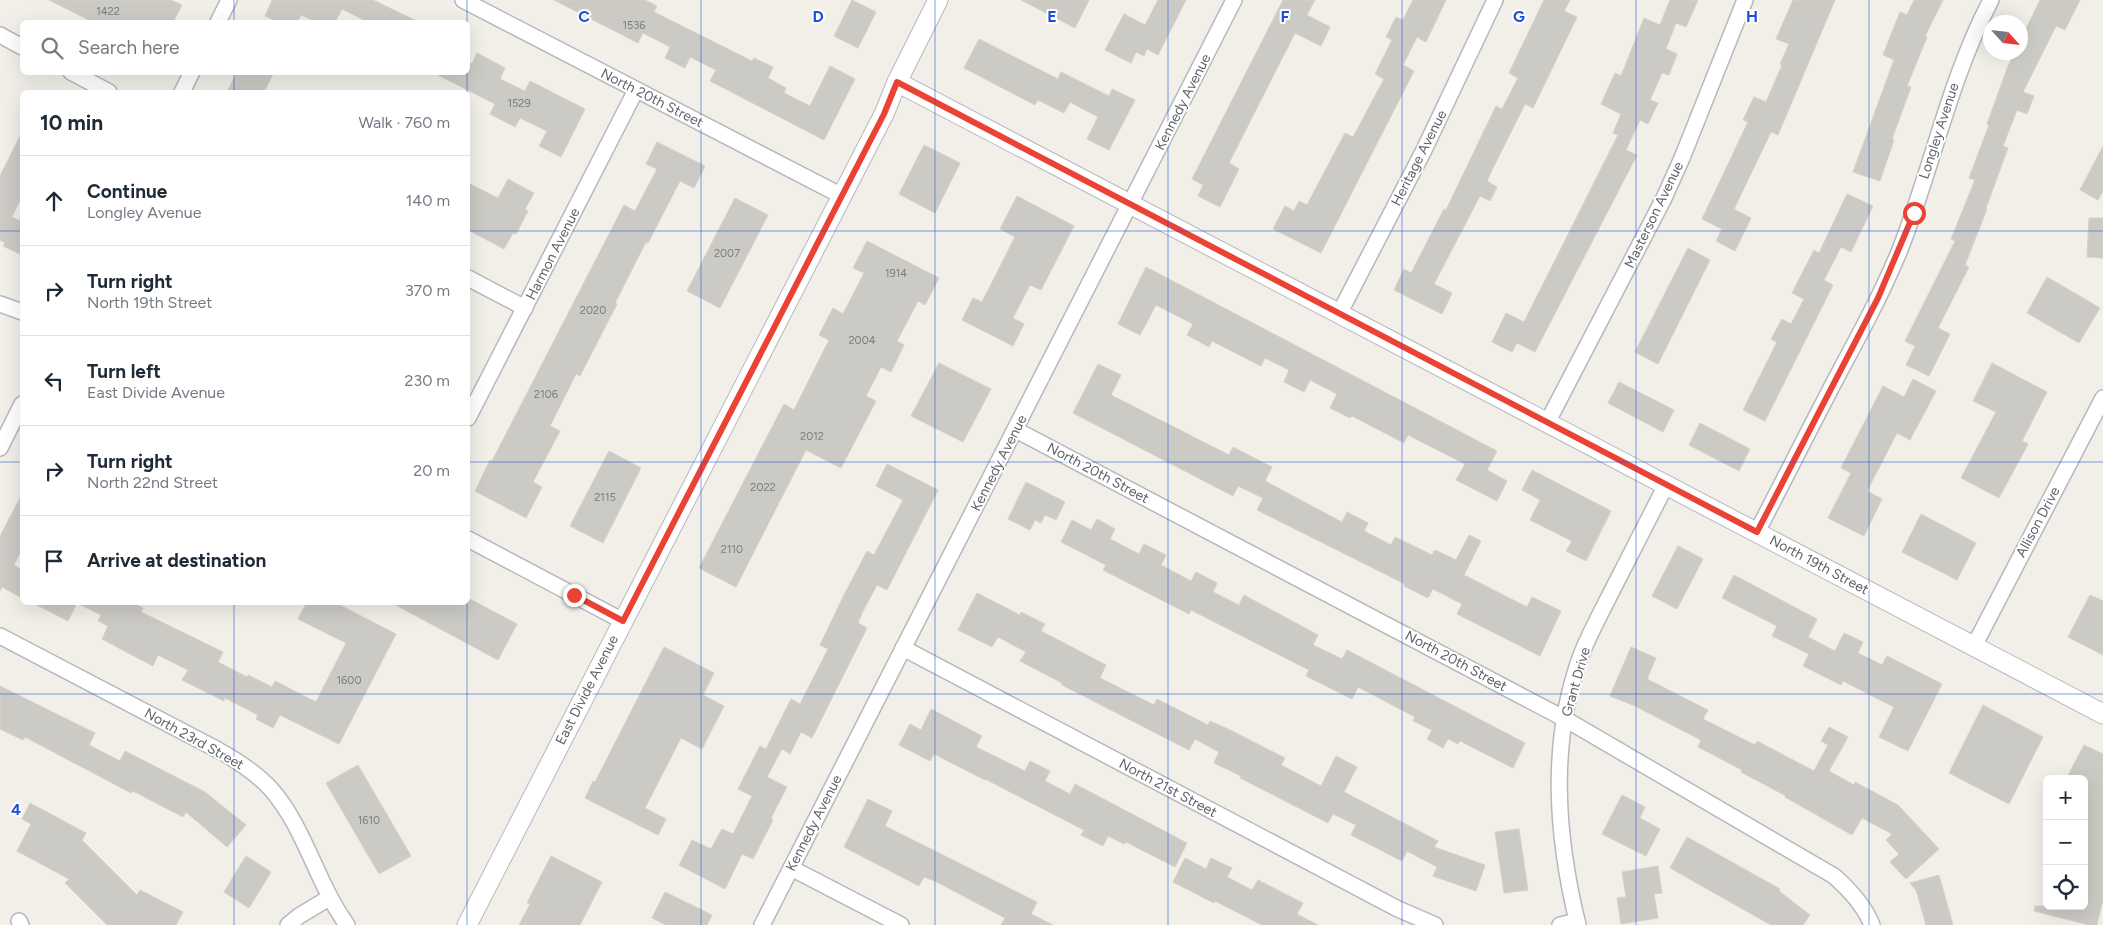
<!DOCTYPE html>
<meta charset="utf-8">
<style>
body{margin:0;font-family:Figtree,sans-serif;background:#f6f6f7;color:#1f2937}
.controls{position:absolute;right:15px;bottom:15px;display:grid;overflow:hidden;border-radius:8px;box-shadow:0 5px 20px #0002}
.controls button{width:45px;height:45px;display:grid;place-items:center;padding:0;border:0;border-bottom:1px solid #e0e1e3;background:#fff;color:#1f2937;font:25px sans-serif}
.compass{position:absolute;left:1983px;top:15px;width:45px;height:45px;border-radius:50%;background:#fff;box-shadow:0 5px 20px #0002;rotate:117deg}
.stop{position:absolute;width:15px;height:15px;margin:-11px;border:4px solid #ea4335;border-radius:50%;background:#fff}
.stop.end{background:#ea4335;border-color:#fff;box-shadow:0 1px 5px #0008}
.list{margin:0;padding:0;list-style:none}
h2{display:flex;justify-content:space-between;align-items:center;height:65px;margin:0;padding:0 20px;font-size:21px}
h2 small{font-size:16px;font-weight:400;color:#747a83}
.list li{display:grid;grid-template-columns:32px 1fr auto;gap:15px;align-items:center;box-sizing:border-box;height:90px;padding:0 20px;border-top:1px solid #e0e1e3}
.list b{display:block;font-size:19px;white-space:nowrap}
.list p{margin:0;font-size:16px;white-space:nowrap;color:#747a83}
.list em{font-size:16px;font-style:normal;color:#747a83}
.icon{flex:none;width:28px;height:28px;fill:none;stroke:currentColor;stroke-width:2;stroke-linecap:round;stroke-linejoin:round}
.map{position:relative;flex:none;width:2103px;height:925px;overflow:hidden}
.search{position:absolute;background:#fff;box-shadow:0 5px 20px #0002;left:20px;top:20px;width:450px;height:55px;display:flex;align-items:center;gap:12px;box-sizing:border-box;padding:0 18px;border-radius:8px;color:#747a83;font-size:19px}
.panel{position:absolute;background:#fff;box-shadow:0 5px 20px #0002;left:20px;top:90px;width:450px;height:515px;border-radius:8px}
.map>svg:first-child{display:block}
</style>
<div class="map">
<svg width="2103" height="925" viewBox="0 0 2103 925">
<rect width="100%" height="100%" fill="#f1efe8"/>
<!-- building -->
<g fill="#cccac5" stroke="#d6d1c6">
<path d="M49,0H171L182,5L173,22H93Z"/>
<path d="M272,0H373L419,22H368L342,9L335,22H316L301,15L297,22H278L265,16Z"/>
<path d="M554,0H645L657,6L654,12L752,61L754,58L773,67L768,78L786,88L784,93L810,106L830,66L855,79L824,140L710,81L716,70L690,57L685,68L665,58L670,47L643,33L638,43Z"/>
<path d="M852,0L876,12L858,48L834,36Z"/>
<path d="M1021,0H1089L1075,28Z"/>
<path d="M1158,0H1186L1158,55L1147,49L1144,56L1136,52L1131,63L1105,50L1124,14L1145,25Z"/>
<path d="M1283,0H1315L1307,15L1330,27L1321,46L1295,33L1229,163L1239,169L1220,207L1198,196L1203,185L1192,179Z"/>
<path d="M1413,0H1446L1426,42L1417,37L1403,65L1414,71L1321,253L1273,229L1285,206L1294,211L1299,201L1307,205L1345,133L1353,137L1384,79L1375,74L1392,40L1386,37L1396,17L1403,20Z"/>
<path d="M1544,0H1570L1564,11L1577,17L1533,108L1525,104L1492,170L1487,181L1497,187L1490,201L1480,196L1434,284L1452,293L1442,314L1394,290L1404,269L1411,273L1444,209L1446,210L1496,106L1502,109L1518,78L1509,73Z"/>
<path d="M1670,0H1698L1686,27L1676,23L1666,49L1677,54L1669,75L1662,73L1650,100L1658,103L1648,124L1640,120L1626,150L1637,155L1535,352L1517,343L1512,352L1492,342L1506,313L1524,322L1618,135L1613,133L1621,114L1601,104L1615,73L1621,76L1644,18L1660,25Z"/>
<path d="M1793,0H1835L1778,135L1771,132L1734,209L1751,218L1735,251L1716,241L1722,229L1702,219L1748,122L1743,120L1754,97L1766,102L1782,65L1780,64L1789,44L1776,39Z"/>
<path d="M1914,0H1943L1925,36L1927,37L1907,86L1911,87L1892,139L1894,140L1880,181L1853,172L1894,60L1883,55L1900,12L1907,15Z"/>
<path d="M2040,0H2080L2065,30L2056,26L2023,92L2034,96L2027,114L2017,110L2003,146L2008,148L1986,208L1987,209L1965,265L1969,267L1938,328L1950,334L1929,376L1906,365L1915,346L1905,341L1955,241L1951,239L1975,180L1969,178L1989,125L1987,124L2008,66L2015,52H2020V41Z"/>
<path d="M979,39L1058,79L1061,72L1109,96L1112,89L1135,100L1109,150L1087,139L1098,117L1070,102L1064,113L1038,100L1035,105L964,68Z"/>
<path d="M477,53L505,68L500,79L525,91L530,81L585,109L561,157L539,146L547,131L520,118L515,127L490,114L495,104L432,72H468V62L472,64Z"/>
<path d="M237,72H274L264,92H227Z"/>
<path d="M22,132V196L12,217L22,222V255L3,246L5,243L0,240V176Z"/>
<path d="M657,142L705,166L694,188L680,181L648,243L646,242L615,303L617,304L580,376L576,374L550,426L560,431L533,482L542,487L526,518L475,491L490,460L492,461L624,205L635,211L657,169L646,164Z"/>
<path d="M924,145L960,163L935,213L899,194Z"/>
<path d="M2103,146V191L2098,200L2080,190Z"/>
<path d="M508,179L534,193L525,209L528,211L516,234L513,233L504,249L468,230V183L498,198Z"/>
<path d="M1847,194L1873,206L1851,252L1841,247L1824,280L1833,285L1765,421L1743,410L1777,342L1771,339L1782,319L1791,324L1804,299L1792,293L1814,250L1819,253Z"/>
<path d="M1017,196L1074,226L1041,290L1030,285L1013,318L1024,324L1013,346L962,320L973,298L982,302L1015,237L1000,229Z"/>
<path d="M735,198L768,215L720,308L687,291Z"/>
<path d="M2089,218H2103V258L2087,257Z"/>
<path d="M867,241L939,278L925,305L918,301L897,341L904,345L891,372L881,367L866,396L876,401L841,468L806,450L736,587L699,568L784,404L794,410L829,340L819,335L833,308L843,314L864,273L853,268Z"/>
<path d="M1688,248L1710,260L1658,364L1635,352Z"/>
<path d="M1146,267L1497,451L1487,470L1507,481L1497,501L1456,480L1465,464L1408,435L1404,443L1352,416L1350,418L1330,408L1337,394L1310,380L1304,392L1284,382L1289,370L1265,358L1261,366L1212,341L1209,347L1187,335L1193,324L1156,305L1140,335L1118,324Z"/>
<path d="M2047,277L2100,308L2079,343L2027,313Z"/>
<path d="M939,363L991,389L963,442L911,416Z"/>
<path d="M1992,363L2047,392L2022,441L2028,444L1999,498L1961,478L1996,412L1973,401Z"/>
<path d="M1098,364L1121,375L1111,395L1229,455L1233,447L1272,467L1265,481L1342,522L1347,512L1368,523L1364,531L1391,545L1395,537L1432,555L1435,550L1456,560L1469,535L1481,541L1464,575L1527,607L1532,597L1561,611L1540,656L1457,614L1462,604L1433,589L1428,598L1404,586L1405,584L1257,510L1263,498L1238,486L1233,496L1073,413Z"/>
<path d="M1913,379L1936,391L1910,440L1897,433L1867,491L1882,499L1864,536L1828,518L1851,473L1841,468L1883,386L1904,397Z"/>
<path d="M1619,382L1674,410L1663,432L1608,403Z"/>
<path d="M1700,423L1750,449L1739,471L1689,445Z"/>
<path d="M609,451L641,468L603,543L570,526Z"/>
<path d="M887,464L938,490L887,590L877,585L863,611L858,623L867,628L812,738L801,732L790,754L782,749L767,777L787,787L771,818L773,820L753,859L742,854L725,889L679,865L692,840L711,849L722,829L733,834L752,796L738,789L760,746L766,749L791,699L800,704L828,649L820,645L844,595L867,551L874,555L903,500L876,486Z"/>
<path d="M1532,470L1611,511L1586,561L1566,551L1572,541L1530,520L1540,500L1522,490Z"/>
<path d="M1026,482L1065,502L1056,520L1045,515L1041,523L1035,520L1030,530L1008,519Z"/>
<path d="M22,494V549L14,565L22,570V598L2,587L0,591V536Z"/>
<path d="M1921,514L1976,543L1957,580L1902,552Z"/>
<path d="M1097,519L1115,529L1110,539L1139,554L1144,544L1166,555L1161,565L1191,581L1196,572L1217,583L1213,592L1239,605L1244,595L1318,635L1313,645L1342,659L1347,650L1525,743L1513,768L1460,741L1458,744L1448,739L1443,748L1427,739L1432,730L1413,721L1415,717L1358,687L1352,699L1306,676L1309,670L1191,610L1189,614L1103,570L1106,565L1061,542L1072,520L1091,530Z"/>
<path d="M1678,546L1703,559L1677,609L1652,596Z"/>
<path d="M1734,575L1817,619L1808,637L1835,651L1844,633L1863,642L1858,653L1882,665L1887,656L1942,684L1908,751L1879,737L1894,707L1843,681L1841,685L1803,666L1809,654L1772,636L1777,626L1722,598Z"/>
<path d="M977,593L1020,615L1021,612L1045,624L1041,631L1106,665L1100,678L1154,705L1157,699L1208,725L1210,721L1230,730L1285,758L1281,765L1321,786L1336,756L1357,767L1344,792L1438,841L1434,847L1485,865L1476,891L1433,876L1437,867L1407,851L1402,861L1351,835L1356,825L1333,814L1328,823L1240,778L1241,776L1214,763L1219,752L1195,739L1189,750L1062,685V683L1020,661L1026,652L998,637L992,647L958,630Z"/>
<path d="M2090,595L2103,601V655L2068,637Z"/>
<path d="M468,598L517,624L498,660L390,602H468Z"/>
<path d="M31,602H131L143,608L141,612L223,652L218,662L247,677L248,675L272,687L275,681L316,702L346,643L298,619L307,602H334L396,634L339,744L280,715L273,728L256,719L258,715L225,698L224,701L182,680L188,670L158,655L153,666L130,654L102,639L108,626L98,621L101,615L77,603L68,621Z"/>
<path d="M664,647L714,673L703,695L724,706L702,749L681,738L645,808L666,819L658,835L585,798L593,781L595,782Z"/>
<path d="M1631,647L1656,658L1647,679L1708,710L1703,719L1755,745L1757,741L1814,771L1828,745L1821,741L1829,727L1848,737L1829,771L1854,785L1855,782L1898,805L1939,849L1906,879L1890,862L1899,854L1886,840L1892,834L1862,818L1852,835L1785,797L1786,796L1741,772L1742,770L1698,747L1701,740L1635,706L1610,696Z"/>
<path d="M0,686L95,733L89,745L120,761L125,751L205,792L246,825L227,847L186,812L183,817L133,791L131,793L25,737L23,740L0,729Z"/>
<path d="M1983,705L2043,737L2009,804L1949,773Z"/>
<path d="M931,709L982,736L976,747L1025,771L1030,761L1050,771L1045,781L1070,794L1075,784L1187,843L1175,867L1126,842L1124,844L1108,836L1103,846L1081,835L1084,830L985,779V780L934,754L930,761L899,745L910,724L921,730Z"/>
<path d="M2084,745L2103,754V900L2097,925H2089L2034,911L2035,906H2084V779H2066Z"/>
<path d="M358,765L411,856L379,874L326,783Z"/>
<path d="M1622,795L1645,807L1640,818L1660,829L1646,856L1602,834Z"/>
<path d="M868,799L892,811L885,826L1037,902L1031,914L1053,925H1001L1005,918L935,881L924,877L919,886L844,847Z"/>
<path d="M30,803L86,833L82,840L137,895L140,890L183,912L176,925H107L65,883L69,879L17,851L31,824L22,819Z"/>
<path d="M1519,829L1528,890L1504,893L1495,832Z"/>
<path d="M1687,837L1780,889L1779,891L1810,915L1803,925H1771L1670,868Z"/>
<path d="M246,856L271,872L249,908L224,892Z"/>
<path d="M551,856L602,882L580,925H519L530,904L527,903Z"/>
<path d="M1185,858L1206,869L1211,858L1232,868L1227,877L1252,890L1258,880L1303,903L1297,914L1318,925H1262L1215,901L1214,903L1173,882Z"/>
<path d="M1658,866L1662,893L1654,894L1658,918L1621,924L1617,898L1626,897L1622,872Z"/>
<path d="M1939,875L1953,925H1926L1916,890L1910,883Z"/>
<path d="M665,892L712,915L707,925H666L652,918Z"/>
</g>
<g fill="none" stroke-linecap="round" stroke-linejoin="round">
<!-- minor casing -->
<g stroke="#b5b8bc" stroke-width="18">
<g id="minor">
<path d="M463,0L842,196"/>
<path d="M218,22L229,0"/>
<path d="M0,35L22,47"/>
<path d="M71,72L109,92"/>
<path d="M182,92L192,72"/>
<path d="M468,278L525,308"/>
<path d="M0,304L22,312"/>
<path d="M1339,314L1424,150L1495,0"/>
<path d="M468,418L636,90"/>
<path d="M1547,423L1664,198L1682,158L1745,0"/>
<path d="M1016,430L1565,719L1834,876C1850,890 1864,905 1872,925"/>
<path d="M0,448L22,404"/>
<path d="M1757,532C1785,478 1812,424 1840,371C1861,332 1882,293 1899,252C1932,169 1949,80 1991,0"/>
<path d="M468,539L623,621"/>
<path d="M0,636L218,750C236,760 255,772 270,788C305,827 316,882 347,925"/>
<path d="M1974,646L2103,398"/>
<path d="M903,648L1398,909L1435,925"/>
<path d="M791,868L901,925"/>
<path d="M19,921L21,925"/>
<path d="M288,925L299,916L329,898"/>
<path d="M762,925L1234,0"/>
<path d="M1560,925L1577,921"/>
<path d="M1578,925C1556,835 1549,743 1581,655C1591,630 1604,607 1616,583C1633,550 1649,518 1666,485"/>
</g>
</g>
<!-- tertiary casing -->
<g stroke="#b5b8bc" stroke-width="21">
<g id="tertiary">
<path d="M897,82L2103,714"/>
<path d="M467,925L884,114L897,82L938,0"/>
</g>
</g>
<!-- minor -->
<use href="#minor" stroke="#fff" stroke-width="15"/>
<!-- tertiary -->
<use href="#tertiary" stroke="#fff" stroke-width="19"/>
</g>
<g fill="none" stroke-linecap="round" stroke-linejoin="round">
<!-- route -->
<path stroke="#ea4335" stroke-width="6" d="M574,595L623,621L884,114L897,82L1757,532L1878,298L1914,213"/>
</g>
<!-- grid -->
<path fill="none" stroke="#1d4ed8" stroke-width="1" stroke-opacity="0.55" d="M234,0V22M467,0V22M701,0V925M935,0V925M1168,0V925M1402,0V925M1636,0V925M1869,0V925M234,72V92M467,72V92M0,231H22M468,231H2103M0,462H22M468,462H2103M234,602V925M467,602V925M0,694H2103"/>
<g text-anchor="middle" dominant-baseline="central" stroke-width="4" stroke-linejoin="round" paint-order="stroke">
<!-- number labels -->
<g font-size="11" fill="#7a7d7f">
<text x="108" y="11">1422</text>
<text x="634" y="25">1536</text>
<text x="519" y="103">1529</text>
<text x="727" y="253">2007</text>
<text x="896" y="273">1914</text>
<text x="593" y="310">2020</text>
<text x="862" y="340">2004</text>
<text x="546" y="394">2106</text>
<text x="812" y="436">2012</text>
<text x="763" y="487">2022</text>
<text x="605" y="497">2115</text>
<text x="732" y="549">2110</text>
<text x="349" y="680">1600</text>
<text x="369" y="820">1610</text>
</g>
<!-- street labels -->
<g font-size="14" fill="#5f6368" stroke="#fff">
<text transform="translate(652 98) rotate(27)">North 20th Street</text>
<text transform="translate(1183 102) rotate(-63)">Kennedy Avenue</text>
<text transform="translate(1939 131) rotate(-72)">Longley Avenue</text>
<text transform="translate(1419 158) rotate(-63)">Heritage Avenue</text>
<text transform="translate(1654 215) rotate(-64)">Masterson Avenue</text>
<text transform="translate(553 254) rotate(-63)">Harmon Avenue</text>
<text transform="translate(999 463) rotate(-63)">Kennedy Avenue</text>
<text transform="translate(1098 473) rotate(28)">North 20th Street</text>
<text transform="translate(2038 522) rotate(-62)">Allison Drive</text>
<text transform="translate(1819 565) rotate(28)">North 19th Street</text>
<text transform="translate(1456 661) rotate(28)">North 20th Street</text>
<text transform="translate(1576 682) rotate(-74)">Grant Drive</text>
<text transform="translate(587 690) rotate(-63)">East Divide Avenue</text>
<text transform="translate(194 739) rotate(29)">North 23rd Street</text>
<text transform="translate(1168 788) rotate(28)">North 21st Street</text>
<text transform="translate(814 823) rotate(-63)">Kennedy Avenue</text>
</g>
</g>
<g font-size="16" text-anchor="middle" font-weight="bold" fill="#1d4ed8" stroke="#fff" stroke-width="4" stroke-linejoin="round" paint-order="stroke">
<text x="584" y="22">C</text>
<text x="818" y="22">D</text>
<text x="1052" y="22">E</text>
<text x="1285" y="22">F</text>
<text x="1519" y="22">G</text>
<text x="1752" y="22">H</text>
<text x="16" y="815">4</text>
</g>
</svg>
<div class="controls">
<button>+</button>
<button>−</button>
<button><svg class="icon" aria-label="locate" viewBox="0 0 24 24"><circle cx="12" cy="12" r="6"/><path d="M12 2v4M12 18v4M2 12h4M18 12h4"/></svg></button>
</div>
<svg class="compass" viewBox="-18 -18 36 36"><path d="M0-13l5 13h-10z" fill="#e53935"/><path d="M0 13l5-13h-10z" fill="#747a83"/></svg>
<div class="stop" style="left:1914px;top:213px"></div>
<div class="stop end" style="left:574px;top:595px"></div>
<div class="search"><svg class="icon" aria-label="search" viewBox="0 0 24 24"><circle cx="10" cy="10" r="6"/><path d="M15 15l6 6"/></svg>Search here</div>
<section class="panel">
<h2>10 min<small>Walk · 760 m</small></h2>
<ul class="list">
<li><svg class="icon" aria-label="ahead" viewBox="0 0 24 24"><path d="M12 20V5M6 11l6-6 6 6"/></svg><div><b>Continue</b><p>Longley Avenue</p></div><em>140 m</em></li>
<li><svg class="icon" aria-label="right" viewBox="0 0 24 24"><path d="M7 20v-9h11M14 6l5 5-5 5"/></svg><div><b>Turn right</b><p>North 19th Street</p></div><em>370 m</em></li>
<li><svg class="icon" aria-label="left" viewBox="0 0 24 24"><path d="M17 20v-9H6M10 6l-5 5 5 5"/></svg><div><b>Turn left</b><p>East Divide Avenue</p></div><em>230 m</em></li>
<li><svg class="icon" aria-label="right" viewBox="0 0 24 24"><path d="M7 20v-9h11M14 6l5 5-5 5"/></svg><div><b>Turn right</b><p>North 22nd Street</p></div><em>20 m</em></li>
<li><svg class="icon" aria-label="arrive" viewBox="0 0 24 24"><path d="M6 21V4h12l-3 4 3 4H6"/></svg><div><b>Arrive at destination</b></div></li>
</ul>
</section>
</div>
